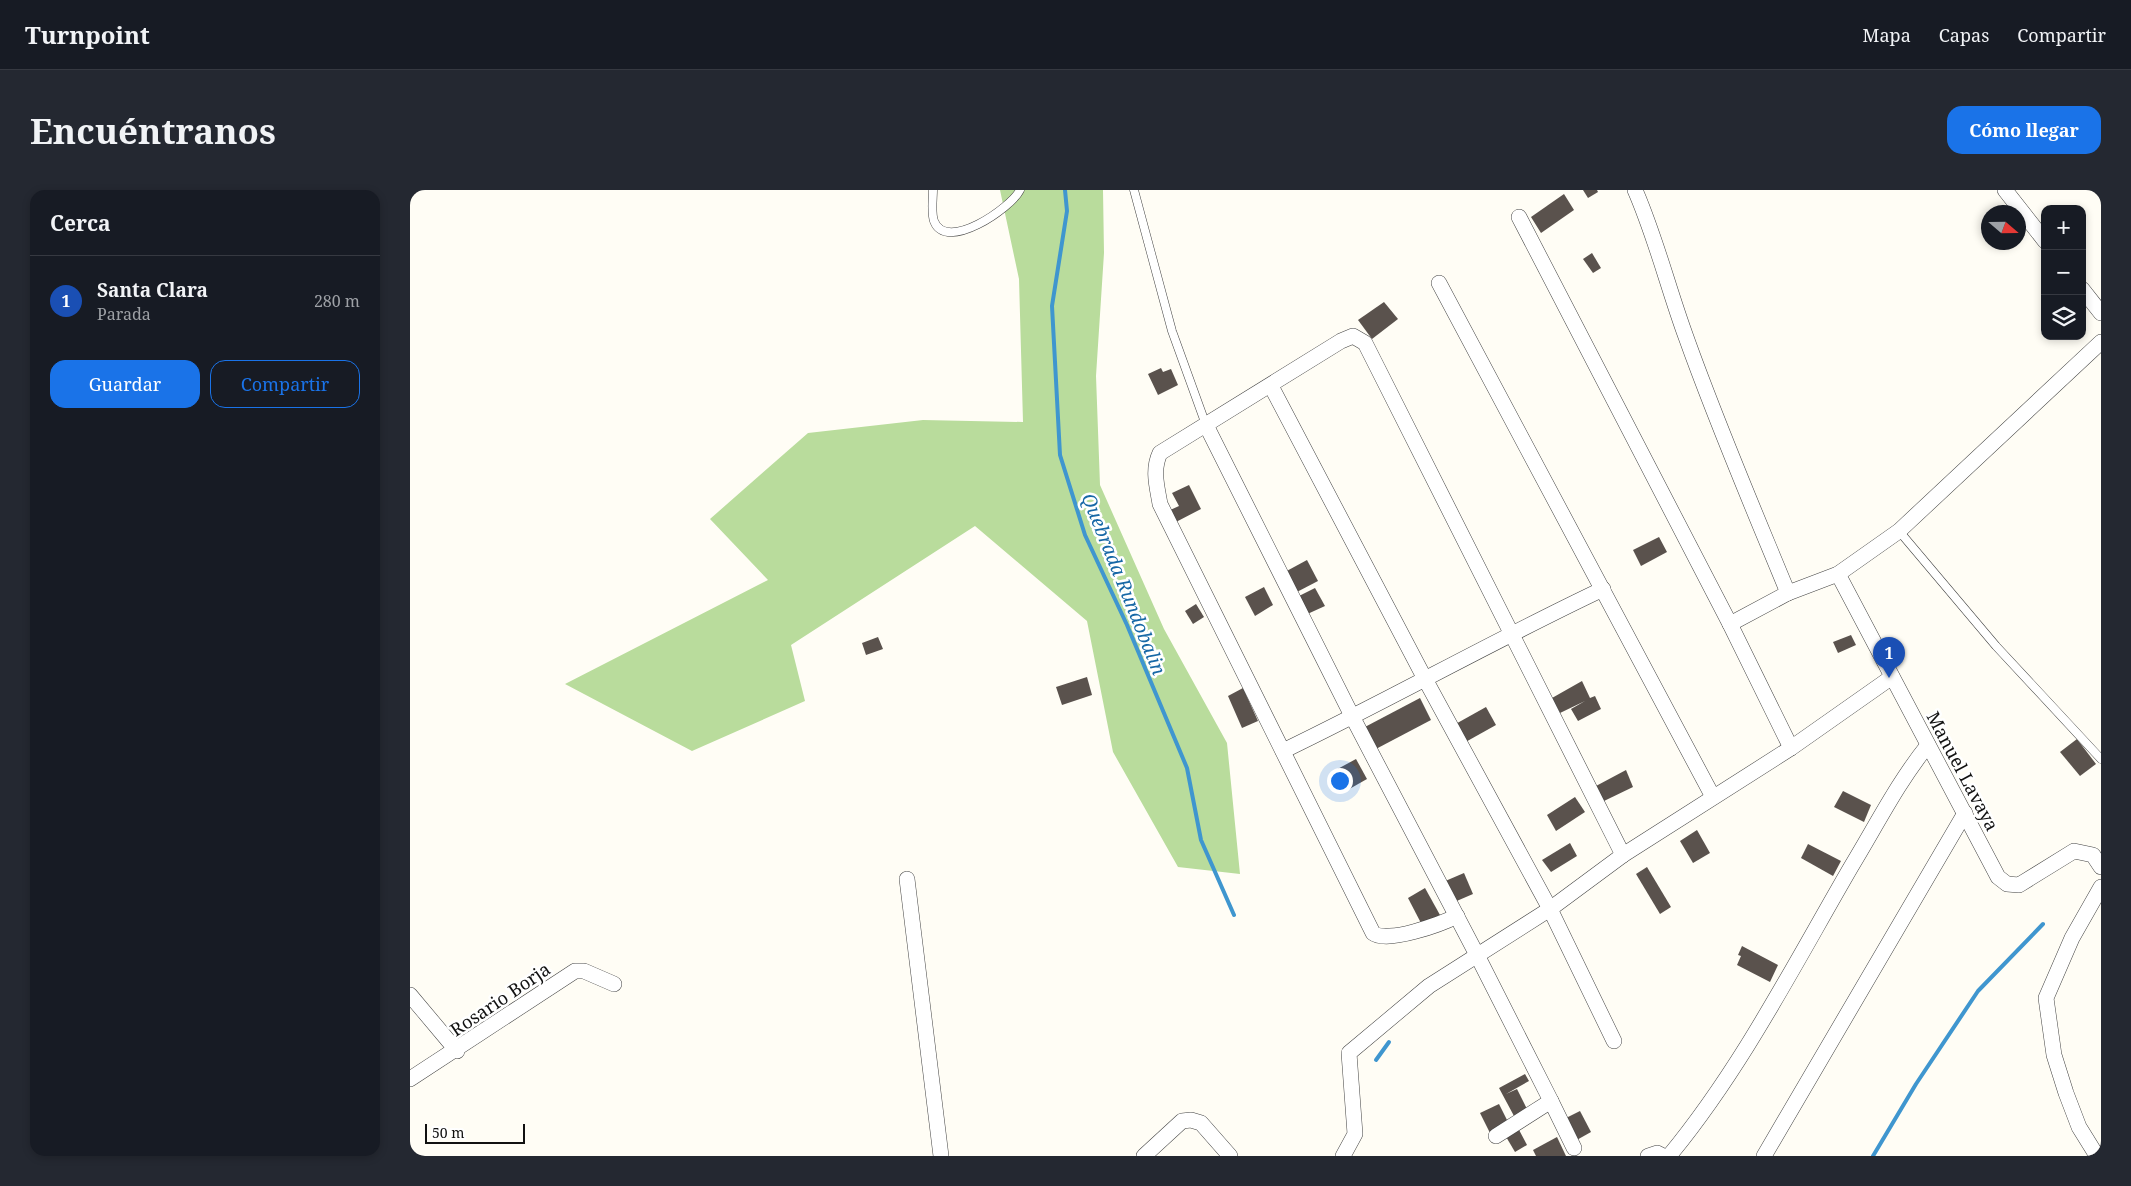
<!DOCTYPE html>
<html lang="es">
<meta charset="utf-8">
<style>
body{margin:0;font-family:"Noto Serif",serif;background:#242831;color:#f1f3f6}
.controls{position:absolute;right:15px;top:15px;display:grid;overflow:hidden;border-radius:10px;box-shadow:0 2px 8px #0003}
.controls button{width:45px;height:45px;display:grid;place-items:center;padding:0;border:0;border-bottom:1px solid #363941;background:#171b24;color:#f1f3f6;font:25px sans-serif}
.compass{position:absolute;left:1571px;top:15px;width:45px;height:45px;border-radius:50%;background:#171b24;box-shadow:0 2px 8px #0003;rotate:110deg}
.scale{position:absolute;left:15px;bottom:12px;width:100px;box-sizing:border-box;padding-left:5px;border:2px solid #111;border-top:0;font-size:14px;line-height:18px;white-space:nowrap;color:#111;-webkit-text-stroke:4px #fff;paint-order:stroke}
.you{position:absolute;left:929px;top:590px;width:18px;height:18px;margin:-12px;border:4px solid #fff;border-radius:50%;background:#1a73e8;box-shadow:0 0 0 8px #1a73e833}
.badge{display:grid;place-items:center;width:32px;height:32px;border-radius:50%;background:#1a73e8;color:#fff;font-size:16px;font-weight:700}
.pin{position:absolute;translate:-50% -41px;filter:drop-shadow(0 1px 2px #0008)}
.pin::after{content:'';position:absolute;top:26px;width:18px;height:15px;background:inherit;clip-path:polygon(0 0,100% 0,50% 100%)}
.list{margin:0;padding:0;list-style:none}
h2{display:flex;justify-content:space-between;align-items:center;height:65px;margin:0;padding:0 20px;font-size:21px}
h2 small{font-size:16px;font-weight:400;color:#9ea1a6}
.list li{display:grid;grid-template-columns:32px 1fr auto;gap:15px;align-items:center;box-sizing:border-box;height:90px;padding:0 20px;border-top:1px solid #363941}
.list b{display:block;font-size:19px;white-space:nowrap}
.list p{margin:0;font-size:16px;white-space:nowrap;color:#9ea1a6}
.list em{font-size:16px;font-style:normal;color:#9ea1a6}
.actions{display:flex;gap:10px;padding:15px 20px}
.actions a{flex:1;padding:11px 0;border:1px solid #1a73e8;border-radius:15px;text-align:center;font-size:18px;color:#1a73e8}
.actions .main{background:#1a73e8;color:#fff}
.icon{flex:none;width:28px;height:28px;fill:none;stroke:currentColor;stroke-width:2;stroke-linecap:round;stroke-linejoin:round}
.map{position:relative;flex:none;width:1691px;height:966px;overflow:hidden;border-radius:15px}
header{display:flex;align-items:center;gap:30px;box-sizing:border-box;height:70px;padding:0 25px;background:#171b24;border-bottom:1px solid #363941}
header strong{font-size:24px}
nav{display:flex;gap:28px;margin-inline-start:auto;font-size:18px}
.intro{display:flex;align-items:center;justify-content:space-between;box-sizing:border-box;height:120px;padding:0 30px}
h1{margin:0;font-size:35px}
.button{padding:12px 22px;border-radius:15px;background:#1a73e8;color:#fff;font-size:18px;font-weight:700}
main{display:flex;gap:30px;padding:0 30px}
aside{flex:1;background:#171b24;border-radius:15px;box-shadow:0 2px 8px #0003}
.map>svg:first-child{display:block}
</style>
<header>
<strong>Turnpoint</strong>
<nav><a>Mapa</a><a>Capas</a><a>Compartir</a></nav>
</header>
<div class="intro"><h1>Encuéntranos</h1><a class="button">Cómo llegar</a></div>
<main>
<aside>
<h2>Cerca<small></small></h2>
<ul class="list">
<li><span class="badge" style="background:#1a4fb4">1</span><div><b>Santa Clara</b><p>Parada</p></div><em>280 m</em></li>
</ul>
<div class="actions"><a class="main">Guardar</a><a>Compartir</a></div>
</aside>
<div class="map">
<svg width="1691" height="966" viewBox="0 0 1691 966">
<rect width="100%" height="100%" fill="#fffdf5"/>
<!-- forest -->
<path fill="#b9dc9c" d="M590,0H693L694,63L686,186L690,295L754,439L817,553L830,684L768,677L703,562L677,431L565,336L381,455L395,511L282,561L155,494L358,390L300,329L398,243L513,230L613,232L609,89Z"/>
<g fill="none" stroke-linecap="round" stroke-linejoin="round">
<!-- stream -->
<g stroke="#3f96cf" stroke-width="4">
<path d="M655,0L657,21L642,116L650,265L675,345L717,435L777,578L791,650L824,725"/>
<path d="M966,870L979,852"/>
<path d="M1463,966L1506,894L1568,801L1633,734"/>
</g>
</g>
<!-- building -->
<g fill="#5a524d">
<path d="M1173,0H1187L1188,2L1178,8Z"/>
<path d="M1154,4L1164,20L1131,43L1121,27Z"/>
<path d="M1182,63L1191,78L1183,83L1173,69Z"/>
<path d="M974,112L988,129L962,149L948,130Z"/>
<path d="M751,178L753,182L761,179L768,195L748,205L738,184Z"/>
<path d="M779,295L791,319L764,333L758,321L769,316L762,303Z"/>
<path d="M1249,347L1257,362L1231,376L1223,360Z"/>
<path d="M897,370L908,391L883,404L873,383Z"/>
<path d="M854,397L863,415L845,426L835,407Z"/>
<path d="M905,398L915,416L893,426L885,408Z"/>
<path d="M786,414L794,427L783,434L775,421Z"/>
<path d="M1441,445L1446,455L1428,463L1423,452Z"/>
<path d="M468,447L473,459L456,465L452,453Z"/>
<path d="M677,487L682,505L652,515L646,497Z"/>
<path d="M1172,491L1180,508L1185,506L1191,519L1168,531L1161,519L1175,511L1150,523L1142,508Z"/>
<path d="M833,498L848,531L832,538L818,506Z"/>
<path d="M1010,508L1021,530L964,560L953,538Z"/>
<path d="M1076,517L1086,535L1052,554L1042,536Z"/>
<path d="M1667,549L1686,574L1670,586L1650,562Z"/>
<path d="M946,569L957,589L934,602L922,582Z"/>
<path d="M1216,580L1223,597L1194,611L1186,596Z"/>
<path d="M1433,601L1461,615L1454,632L1424,617Z"/>
<path d="M1165,607L1175,622L1146,641L1137,625Z"/>
<path d="M1287,640L1300,663L1283,673L1270,651Z"/>
<path d="M1160,653L1167,666L1141,682L1132,670Z"/>
<path d="M1398,654L1431,671L1423,686L1391,668Z"/>
<path d="M1237,677L1261,717L1250,724L1226,684Z"/>
<path d="M1054,683L1063,704L1042,713L1033,692Z"/>
<path d="M1015,698L1030,725L1012,735L998,708Z"/>
<path d="M1332,756L1368,775L1360,792L1327,775L1331,766L1328,765Z"/>
<path d="M1115,884L1119,891L1096,904L1107,899L1117,919L1104,926L1089,898Z"/>
<path d="M1089,914L1100,936L1081,945L1070,923Z"/>
<path d="M1170,921L1181,942L1165,951L1154,929Z"/>
<path d="M1108,938L1117,955L1105,962L1095,945Z"/>
<path d="M1147,947L1156,966H1126L1123,960Z"/>
</g>
<g fill="none" stroke-linecap="round" stroke-linejoin="round">
<!-- service casing -->
<g stroke="#444" stroke-width="9">
<g id="service">
<path d="M523,0C523,9 521,23 524,31C536,63 601,18 610,0"/>
<path d="M724,0L762,141L796,235"/>
<path d="M1489,341L1586,456L1691,569"/>
</g>
</g>
<!-- minor casing -->
<g stroke="#444" stroke-width="16">
<g id="minor">
<path d="M1225,0C1246,48 1258,98 1276,147C1307,234 1343,318 1378,403"/>
<path d="M1595,0L1635,51"/>
<path d="M1109,27L1320,434L1381,558"/>
<path d="M1029,93L1303,607"/>
<path d="M1672,99L1691,123"/>
<path d="M861,196L1015,489L1140,719L1204,851"/>
<path d="M796,235L943,528L1067,765L1141,911L1086,946"/>
<path d="M1428,384L1588,687L1597,694L1609,695L1664,661L1683,665L1691,677"/>
<path d="M1320,434L1378,403L1428,384L1489,341L1691,152"/>
<path d="M873,561C981,509 1085,450 1193,399"/>
<path d="M497,689L531,966"/>
<path d="M1047,726C1031,734 977,754 963,743L750,314C747,296 742,280 750,263L931,151L943,146L955,153L1213,665"/>
<path d="M0,805L47,861"/>
<path d="M0,889L165,781H174L204,794"/>
<path d="M1141,911L1164,958"/>
<path d="M734,966L772,931L781,930L791,933L820,966"/>
<path d="M933,966L945,944L939,863L1019,796L1140,719L1213,665L1381,558L1482,487"/>
<path d="M1238,966L1247,963L1253,966"/>
<path d="M1259,966C1331,879 1384,775 1441,677C1466,636 1488,592 1518,555"/>
<path d="M1354,966L1555,623"/>
<path d="M1687,966L1669,937L1656,903L1644,865L1636,808L1662,748L1691,697"/>
</g>
</g>
<!-- service -->
<use href="#service" stroke="#fff" stroke-width="8"/>
<!-- minor -->
<use href="#minor" stroke="#fff" stroke-width="15"/>
</g>
<g text-anchor="middle" dominant-baseline="central" stroke-width="5" stroke-linejoin="round" paint-order="stroke">
<!-- street labels -->
<g font-size="18" fill="#111" stroke="#fff">
<text transform="translate(1553 581) rotate(62)">Manuel Lavaya</text>
<text transform="translate(90 809) rotate(-34)">Rosario Borja</text>
</g>
<!-- water labels -->
<g font-size="19" font-style="italic" fill="#1768a6" stroke="#fff">
<text transform="translate(714 394) rotate(68)">Quebrada Rundobalin</text>
</g>
</g>
</svg>
<div class="controls">
<button>+</button>
<button>−</button>
<button><svg class="icon" aria-label="layers" viewBox="0 0 24 24"><path d="M12 4l9 5-9 5-9-5zM3 14l9 5 9-5"/></svg></button>
</div>
<svg class="compass" viewBox="-18 -18 36 36"><path d="M0-13l5 13h-10z" fill="#e53935"/><path d="M0 13l5-13h-10z" fill="#9ea1a6"/></svg>
<div class="scale">50 m</div>
<div class="you"></div>
<div class="pin badge" style="left:1479px;top:488px;background:#1a4fb4">1</div>
</div>
</main>
